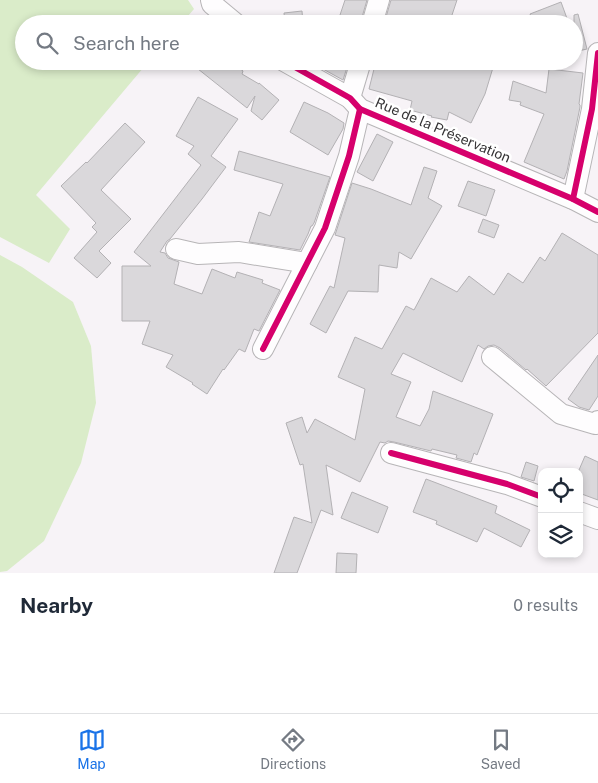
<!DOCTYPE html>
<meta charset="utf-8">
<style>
body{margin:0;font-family:"Public Sans",sans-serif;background:#f2f2f3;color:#1f2937}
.controls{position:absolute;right:15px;bottom:15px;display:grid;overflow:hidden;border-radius:10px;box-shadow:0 2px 8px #0003}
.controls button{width:45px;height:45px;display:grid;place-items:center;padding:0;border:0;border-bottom:1px solid #e0e1e3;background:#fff;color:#1f2937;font:25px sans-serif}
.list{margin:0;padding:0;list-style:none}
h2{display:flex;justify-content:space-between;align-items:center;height:65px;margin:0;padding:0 20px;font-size:21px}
h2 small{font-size:16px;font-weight:400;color:#747a83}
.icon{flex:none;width:28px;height:28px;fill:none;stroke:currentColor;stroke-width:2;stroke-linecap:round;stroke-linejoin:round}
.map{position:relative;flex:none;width:598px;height:573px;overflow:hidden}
.search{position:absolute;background:#fff;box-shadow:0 2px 8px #0003;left:15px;right:15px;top:15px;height:55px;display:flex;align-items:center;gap:12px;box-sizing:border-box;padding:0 18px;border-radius:28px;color:#747a83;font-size:19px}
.sheet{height:140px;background:#fff}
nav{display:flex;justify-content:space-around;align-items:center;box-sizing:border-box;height:70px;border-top:1px solid #e0e1e3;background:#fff;font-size:14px;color:#747a83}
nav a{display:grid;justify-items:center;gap:2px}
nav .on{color:#1a73e8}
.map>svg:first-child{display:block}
</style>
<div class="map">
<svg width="598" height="573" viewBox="0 0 598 573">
<rect width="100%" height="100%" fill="#f7f3f7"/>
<!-- green -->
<g fill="#daecc9">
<path d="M0,0H188L194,9L181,24H24V61H149L36,195L70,229L49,263L0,237Z"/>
<path d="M0,255L22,267L73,302L91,346L96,403L81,463L44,541L7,571L0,572Z"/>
</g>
<!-- building -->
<g fill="#dad8db" stroke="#b3b1b4">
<path d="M345,0H367L360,24H346L338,21Z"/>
<path d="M391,0H457L449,24H425L414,18L412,24H384Z"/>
<path d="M561,2L569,24H534L530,14Z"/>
<path d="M302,11L303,24H285L284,13Z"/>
<path d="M578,14L587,49L574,52V15Z"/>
<path d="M188,61H230L243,71L242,74L259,84V83L279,100L262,120L251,111L255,96L247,108Z"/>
<path d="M328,61H349L343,80L323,69Z"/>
<path d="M376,61H495L485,94L471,123L449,112L447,120L431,117L432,116L410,110L412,101L369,89Z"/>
<path d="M549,69L583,73L579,104L580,105V107L567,171L564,179L524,162L544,114L520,105L521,102L509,100L513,81L546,93Z"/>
<path d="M198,97L238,119L211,156L226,167L202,199L170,239L167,241L160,252L165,253L168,258L179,262L174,284L202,294L212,269L235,278L237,272L263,280L262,283L280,290L259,331L254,329L245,352L239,349L224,370L223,369L207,394L192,384L193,383L166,367L173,355L142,344L150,321H122V266H151L134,252L201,165L188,154L194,146L176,136Z"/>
<path d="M304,102L328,113L344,123L343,129L328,155L290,132Z"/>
<path d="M125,123L145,142L101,190L131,219L99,251L111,263L97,278L74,258L97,232L92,227L96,223L61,186L86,162L87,163Z"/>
<path d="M377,134L393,142L373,181L357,172Z"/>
<path d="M239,151L330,177L314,223L312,226H311L308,234L300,250L249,242L259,212L270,216L283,184L234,170Z"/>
<path d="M424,167L437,171L428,198L442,206L411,259L399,252L397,268L379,265L378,292L348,291L326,333L310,324L330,286L334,288L345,238L335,235L352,183L371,189L411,205Z"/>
<path d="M468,181L495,190L486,216L458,206Z"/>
<path d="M483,219L499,225L494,238L478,232Z"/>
<path d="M562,233L598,255V333L546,386L527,369L526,370L500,348L494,345L488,346L484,349L478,345L462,382L403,353L391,374L411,382L396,417L420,426L429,409L433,391L493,414L477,455L474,453L471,462L456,458L457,455L432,449L431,451L394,442L388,441L385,443L380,442L360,482L326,465L333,515L321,510L297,573H274L294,517L312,523L303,464L300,465L286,423L302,417L307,433L315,419L355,440L365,389L338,377L355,337L382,349L406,306L414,310L431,278L457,292L469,276L494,295L508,273L523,283L540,257L545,261Z"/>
<path d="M598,355V396L589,410L579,407L568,399Z"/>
<path d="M585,456L598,462V500L579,493V470Z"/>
<path d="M526,462L538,466L534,481L521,477Z"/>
<path d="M426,479L497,506L495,513L530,530L521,547L484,528L477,542L436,524L437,521L413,512Z"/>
<path d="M352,492L388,507L378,533L341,518Z"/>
<path d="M337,553L357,554L356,573H336Z"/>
</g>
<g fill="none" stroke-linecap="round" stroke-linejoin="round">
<!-- minor casing -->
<g stroke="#b7b5b7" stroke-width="22">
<g id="minor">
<path d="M211,0L212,4L236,24"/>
<path d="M372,24L379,0"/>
<path d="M284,61L350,98L360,109L573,199L598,212"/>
<path d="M350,98L361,61"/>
<path d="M573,199L592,109L598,53"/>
<path d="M176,249L198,254L239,252L307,263"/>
<path d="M263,349L325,228L349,156L360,109"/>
<path d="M492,357L561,414L595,424L598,421"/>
<path d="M391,453L507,484L542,497"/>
<path d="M579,512L598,519"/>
</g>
</g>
<!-- minor -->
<use href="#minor" stroke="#fefdfe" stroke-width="20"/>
<!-- cycleway casing -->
<g stroke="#fff" stroke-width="9">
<g id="cycleway">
<path d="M284,61L350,98L360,109L573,199L598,212"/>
<path d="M573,199L592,109L598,53"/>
<path d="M263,349L325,228L349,156L360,109"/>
<path d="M391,453L507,484L542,497"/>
</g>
</g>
<!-- cycleway -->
<use href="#cycleway" stroke="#d6006c" stroke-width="6"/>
</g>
<g text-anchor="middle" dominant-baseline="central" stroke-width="5" stroke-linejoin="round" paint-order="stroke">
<!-- street labels -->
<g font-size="14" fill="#343234" stroke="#fff">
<text transform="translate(443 130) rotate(23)">Rue de la Préservation</text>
</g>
</g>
</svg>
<div class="controls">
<button><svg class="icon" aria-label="locate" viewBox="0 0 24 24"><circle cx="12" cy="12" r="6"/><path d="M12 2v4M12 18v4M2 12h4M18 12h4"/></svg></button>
<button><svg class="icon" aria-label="layers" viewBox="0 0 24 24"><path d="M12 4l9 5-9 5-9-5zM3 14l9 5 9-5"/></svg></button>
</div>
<div class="search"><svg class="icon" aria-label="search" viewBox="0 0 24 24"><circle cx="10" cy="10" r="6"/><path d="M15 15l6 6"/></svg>Search here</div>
</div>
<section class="sheet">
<h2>Nearby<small>0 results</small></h2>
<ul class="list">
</ul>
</section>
<nav>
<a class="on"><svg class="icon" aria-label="map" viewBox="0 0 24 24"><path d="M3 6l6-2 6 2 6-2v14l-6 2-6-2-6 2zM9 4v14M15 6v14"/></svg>Map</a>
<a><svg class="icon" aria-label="directions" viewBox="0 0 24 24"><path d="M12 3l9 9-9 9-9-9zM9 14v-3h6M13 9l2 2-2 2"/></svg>Directions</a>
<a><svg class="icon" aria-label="saved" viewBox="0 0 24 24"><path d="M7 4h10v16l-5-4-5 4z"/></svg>Saved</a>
</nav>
